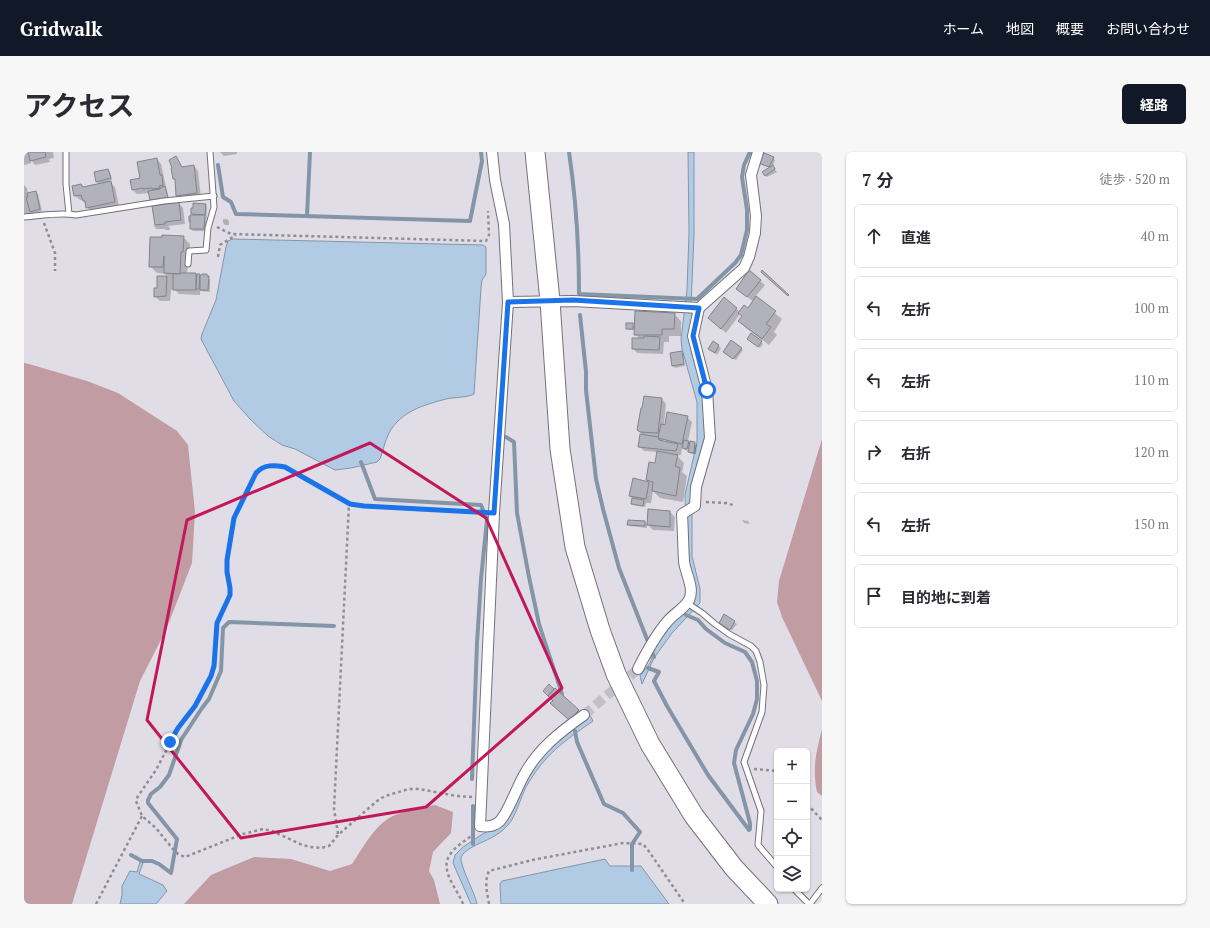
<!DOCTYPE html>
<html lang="ja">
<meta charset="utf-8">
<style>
body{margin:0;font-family:"PT Serif","Noto Sans JP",serif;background:#f7f7f7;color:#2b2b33}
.controls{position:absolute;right:12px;bottom:12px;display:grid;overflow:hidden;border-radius:6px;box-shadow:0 1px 3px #0004}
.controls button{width:36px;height:36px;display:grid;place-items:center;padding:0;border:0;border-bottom:1px solid #e1e1e2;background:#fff;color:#2b2b33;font:20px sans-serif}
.stop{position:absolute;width:12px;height:12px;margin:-9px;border:3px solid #1a73e8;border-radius:50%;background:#fff}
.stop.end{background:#1a73e8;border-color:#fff;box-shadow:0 1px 4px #0008}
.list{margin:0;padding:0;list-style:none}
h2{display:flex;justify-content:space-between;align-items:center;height:52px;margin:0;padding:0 16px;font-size:17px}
h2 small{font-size:13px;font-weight:400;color:#7c7c81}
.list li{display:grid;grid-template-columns:26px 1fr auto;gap:12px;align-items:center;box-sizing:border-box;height:64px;margin:0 8px 8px;padding:0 8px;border:1px solid #e1e1e2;border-radius:6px}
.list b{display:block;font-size:15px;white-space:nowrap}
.list em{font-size:13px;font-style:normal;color:#7c7c81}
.icon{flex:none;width:22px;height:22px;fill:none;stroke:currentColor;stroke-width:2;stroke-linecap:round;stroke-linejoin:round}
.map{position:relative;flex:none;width:798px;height:752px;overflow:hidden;border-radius:6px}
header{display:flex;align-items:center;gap:24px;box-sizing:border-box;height:56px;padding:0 20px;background:#111827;color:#fff}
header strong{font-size:19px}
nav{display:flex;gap:22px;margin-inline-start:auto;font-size:14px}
.intro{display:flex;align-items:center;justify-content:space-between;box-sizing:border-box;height:96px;padding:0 24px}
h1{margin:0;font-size:28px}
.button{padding:10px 18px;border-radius:6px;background:#111827;color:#fff;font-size:14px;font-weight:700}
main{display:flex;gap:24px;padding:0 24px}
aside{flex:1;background:#fff;border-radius:6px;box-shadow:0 1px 3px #0004}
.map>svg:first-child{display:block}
</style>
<header>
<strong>Gridwalk</strong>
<nav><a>ホーム</a><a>地図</a><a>概要</a><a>お問い合わせ</a></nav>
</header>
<div class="intro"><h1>アクセス</h1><a class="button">経路</a></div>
<main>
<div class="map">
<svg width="798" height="752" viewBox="0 0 798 752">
<rect width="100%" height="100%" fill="#e1dde6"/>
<!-- forest -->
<g fill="#c19ca3">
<path d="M0,211L5,212L63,229L94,241L153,279L164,293L171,360L168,411L142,478L116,529L48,752H0Z"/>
<path d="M798,287V549L758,465L753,450L755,429Z"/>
<path d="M798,577V644L793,640C788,616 792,601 798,577Z"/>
<path d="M411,653L429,660L427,681L409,700L405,719L410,728L416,752H160L187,723L230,705L267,707L306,719L328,712C338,697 349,676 365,666C375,660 399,655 411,653Z"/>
</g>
<!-- water -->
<g fill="#b2cbe5" stroke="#8495a8">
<path d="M664,0H670V82L667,154L670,161L666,180L667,198L680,244L681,278V291L668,340V404L676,437V451L648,481L630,506L618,532L616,524L626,511L632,493L644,473L669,447L663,403L661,343L673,290V250L658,197L657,187L663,138L665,81Z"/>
<path d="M209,87L459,93L462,95V122L458,128L457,136L450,242C442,246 431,245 422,247C400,253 377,259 365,281C361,289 359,299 356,307L353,310L327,316L311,318L271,297L258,293L244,284L226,267L210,249L177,187L178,182L192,148L202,95L204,89Z"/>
<path d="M566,563L569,569C539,590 521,602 502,635C497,645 491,666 484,673C480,677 476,681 472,683C464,689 439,696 437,706C436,714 451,741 453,752H447L429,711L431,703L439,695L457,683L472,675L508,613L533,590Z"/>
<path d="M581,707L586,714H617L645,752H477L476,732L478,729Z"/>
<path d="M116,710L119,711L115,722L139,733L143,739L132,752H96L98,743V734L106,719L113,720Z"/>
</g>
<!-- shadow -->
<g fill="#0003" fill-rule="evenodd">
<path d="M0,0H29L30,6L25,7L26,10L11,13L7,8V11L0,13Z"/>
<path d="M196,0H213V2L200,4Z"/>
<path d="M152,6L159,16L170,14L174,19L177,46L158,48L153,44L152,29L150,27V17Z"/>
<path d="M749,6L751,8L749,14L753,20L743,25L741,23L746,16L735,11Z"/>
<path d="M133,7L137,12L145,48L129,50L127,48L126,41L113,42L109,38Z"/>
<path d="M84,18L86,20L88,28L85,29L91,35L95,54L67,60L63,55L59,48H56L51,44L59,36L76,33L73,29Z"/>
<path d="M0,33L3,36L4,42L12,40L14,42L18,59L7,62L8,64L0,66Z"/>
<path d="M155,51L159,56L161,72L144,74L146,76V78H142L140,77H132L129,72L132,74L130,55Z"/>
<path d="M181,53L183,55L182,79H169L167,77V72L164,69V64H171L168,62Z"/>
<path d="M199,67H203L205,69V73H201L199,71Z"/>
<path d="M159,85L166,92V107H164L163,122H172L178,126L183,123L186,127V140L176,139V143L155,142L151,138H147L146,149H136L131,144L134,137V125H144L141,122L133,121L126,114Z"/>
<path d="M725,120L741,133L731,145L758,167L750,180L753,183L745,193L722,176L715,169L719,165L716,162L702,181L685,166L700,146L716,160L724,158L730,150L718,141Z"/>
<path d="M650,162L657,169V184H645V190H640L639,202L613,201L609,196L616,187L611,182V178H605L603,176L609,172L611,174Z"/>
<path d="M726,188L737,190L739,192L736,196Z"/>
<path d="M689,191L697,196L693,203L686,197Z"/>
<path d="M717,196L719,198L712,208L702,202Z"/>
<path d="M657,200L659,202L661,214L651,216L649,214Z"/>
<path d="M638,247L642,252L640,273L641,274L663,265L668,270L664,289L671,291L673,293L672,302H667L665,299L661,298L658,295L657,303H652L660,311L658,320L663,324L659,350L636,346L629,339L627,351H622L621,355L610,353L608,351L609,347L606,344L610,328L626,331L623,328L632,313L634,300L620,299L615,294L620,284L614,278ZM639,286L643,287L642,290H639Z"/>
<path d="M625,358L646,360L651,365L650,379L629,378L624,373Z"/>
<path d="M718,368L724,369L726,372L720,371Z"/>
<path d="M621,370L623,372V376L606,374L604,372Z"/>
<path d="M700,463L713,472L708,478L697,471Z"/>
<path d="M525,534L559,563L550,572L520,539Z"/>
</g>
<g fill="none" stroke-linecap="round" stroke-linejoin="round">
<!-- stream -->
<g stroke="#8495a8" stroke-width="4">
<path d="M545,0C552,47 555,94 555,142L673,147L711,111L717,103L723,78V58L718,25L720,13L726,0"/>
<path d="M194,13L199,45L207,50L212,62L446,69L458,9L457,0"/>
<path d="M283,64L286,0"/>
<path d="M556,163L562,220V238L572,327L579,357L595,416L630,505"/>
<path d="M482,285L490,290L493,361L505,425L515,472L538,542"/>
<path d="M337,310L351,347L457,353L463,368L457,427L453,491L448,627"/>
<path d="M662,463L674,468L682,477L701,491L721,500L728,510L733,529V547L729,562L712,598L710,611L726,671V677"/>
<path d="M624,516L635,520L630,529L643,554L684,623L725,678"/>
<path d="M551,579L553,590L580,652L599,661L616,680L608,692V718"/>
<path d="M449,654V692"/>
<path d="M107,703L118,709H128L135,712L147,721L153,687L124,651V648L127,642L136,635L145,623L157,588L178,556L185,547L197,519L199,476L205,470L310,474"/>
</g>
</g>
<!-- building -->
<g fill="#b1b2bc" stroke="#82838c">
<path d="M4,0H21L22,5L6,9Z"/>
<path d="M738,0L750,5L745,15L734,11Z"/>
<path d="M152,4L158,15L170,13L173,41L152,44L151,27H149L147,16H148L145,8Z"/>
<path d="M133,6L136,23H138L139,33L135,34L136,36L128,37V36L119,37V36L108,38L106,28L116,26L113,10Z"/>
<path d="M749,13L751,17L741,24L738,20Z"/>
<path d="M84,17L87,26L72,30L70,20Z"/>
<path d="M87,29L91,50L62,56L61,49H59L57,43L50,44L48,34L57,32L59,35Z"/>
<path d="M141,34L144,46L126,48L124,39L136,37L137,35Z"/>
<path d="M12,39L16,57L6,60L2,45H4L3,41Z"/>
<path d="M155,50L157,68L141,70V72L131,73L128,54Z"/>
<path d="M169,51L182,52L181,63L167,62V56H169Z"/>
<path d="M166,63H181L180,77H166Z"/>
<path d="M138,83L160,84L159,100H157L156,122L140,121V104L139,115H125L126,85H138Z"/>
<path d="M725,118L737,128L723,145L712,137Z"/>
<path d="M738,118L765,143L764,144L737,120Z"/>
<path d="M157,121H172V138H149V122H157Z"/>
<path d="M173,122H176L175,137H172Z"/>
<path d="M178,122H183V124H185L184,138H176V124Z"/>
<path d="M133,124H143L142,144L130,145V136H133Z"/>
<path d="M732,144L752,159L742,172L747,175L738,187L714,169L718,164L714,161L720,153L724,156Z"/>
<path d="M700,145L713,156L697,177L684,166Z"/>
<path d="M611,159L651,161L650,177H638V183H610Z"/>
<rect x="602" y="171" width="7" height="6"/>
<path d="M727,181L738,189L734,195L723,187Z"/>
<path d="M620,184L636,185L635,198L608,197V186H620Z"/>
<path d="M707,188L718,196L709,207L699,200Z"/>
<path d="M689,189L695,193L691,201L684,197Z"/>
<path d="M658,199L660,212L648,214L646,201Z"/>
<path d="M620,244L638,246L634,281L616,280L613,278L617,256H618Z"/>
<path d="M643,260L664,264L658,292L634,286L637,272L641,273Z"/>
<path d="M616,282L634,285L635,288L654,292L652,299L614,295Z"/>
<path d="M660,288L665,289L663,297L658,296Z"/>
<path d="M666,289L671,290L670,301L664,300Z"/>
<path d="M633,299L654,303L651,314L656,316L652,344L628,339L629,330L622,328L625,310L631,311Z"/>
<path d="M609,326L625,330L622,347L605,344Z"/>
<path d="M608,346L620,348L619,354L607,352Z"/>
<path d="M624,357L646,359V375L623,373Z"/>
<path d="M604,368L621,369V374L603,373Z"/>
<path d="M700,462L711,469L706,478L695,471Z"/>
<path d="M525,532L530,537L524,544L519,539Z"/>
<path d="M531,536L555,558L545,568L526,551L529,549L524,544Z"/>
</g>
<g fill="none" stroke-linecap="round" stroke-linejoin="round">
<!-- street-tunnel -->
<path stroke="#c3bfc8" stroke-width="10" stroke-dasharray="10 5" stroke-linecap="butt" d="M560,563L614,517"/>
<!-- lane casing -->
<g stroke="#747179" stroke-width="7">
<g id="lane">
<path d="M42,0V32L45,62"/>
<path d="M0,65C17,64 35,60 52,63L140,49L190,44"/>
<path d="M164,112L165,99L182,98L184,76L190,55L186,0"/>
<path d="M663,451L678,461L691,472L705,482L727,494L732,499L736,510L740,533L738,560L720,610L737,659L734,693L753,715"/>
<path d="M770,737L785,752"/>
<path d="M786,752L798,736"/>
</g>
</g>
<!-- street casing -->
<g stroke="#747179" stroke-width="12">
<g id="street">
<path d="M468,0L471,28L480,72L484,150"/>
<path d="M614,517C622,501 631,484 643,470C649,462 660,457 665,448C671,436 661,421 660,409C659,393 659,378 658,362L671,354L672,335L686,286L683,238L669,184L675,156L720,116L725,105L731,81L732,64L727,23L734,0"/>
<path d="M560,563C536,580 514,597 500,623C493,635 484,661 476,669C470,675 463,675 456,674L470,361L484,150L549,149L675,156"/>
</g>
</g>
<!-- highway casing -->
<g stroke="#747179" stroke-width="21">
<path id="highway" d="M511,0L526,149L536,297L551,395L576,478L592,522L626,592L670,664L710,716L744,752"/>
</g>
<!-- path -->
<g stroke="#908d94" stroke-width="2.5" stroke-dasharray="3 3" stroke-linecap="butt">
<path d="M20,71L31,101V119"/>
<path d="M193,75L207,82L462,89L465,83L464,59"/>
<path d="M194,105L196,93L212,83"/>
<path d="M682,350L702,351L709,353"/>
<path d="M730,617L753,619"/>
<path d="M448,645L433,644L395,637H385L361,644L353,649L314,683L305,694L297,696L286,695L276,692L248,679L239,677L219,682L161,705L154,702L148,696L132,676L118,664L112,649L114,644L132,618L154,576L171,555L187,524L190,513L193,471L206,443V435L203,420V408L210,366L232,321C240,312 250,313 261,315L325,352L340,354L460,360"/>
<path d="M783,652L798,668"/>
<path d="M314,682L310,657L325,352"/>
<path d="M72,752L118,664"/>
<path d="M439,752C433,736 414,718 427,701C433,693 442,689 449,682"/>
<path d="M465,752C463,740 460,730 465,719L508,708L599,691L619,692L624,698L661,752"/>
</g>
<!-- lane -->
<use href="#lane" stroke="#fff" stroke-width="5"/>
<!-- street -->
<use href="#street" stroke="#fff" stroke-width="10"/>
<!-- highway -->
<use href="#highway" stroke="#fff" stroke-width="19"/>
</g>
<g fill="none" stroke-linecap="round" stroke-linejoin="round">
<!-- route -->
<path stroke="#1a73e8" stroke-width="5" d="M146,590L154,576L171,554L187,524L190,514L193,471L206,443V436L203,420V408L210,366L232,321C240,312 250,313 261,315L326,352L340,354L470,361L484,150L549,148L675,156L669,184L683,238"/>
</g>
<!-- marked area -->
<path fill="none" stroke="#c2185b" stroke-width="3" stroke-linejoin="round" d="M346,291L462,366L538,536L402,655L217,686L123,568L163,368Z"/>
</svg>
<div class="controls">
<button>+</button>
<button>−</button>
<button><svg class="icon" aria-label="locate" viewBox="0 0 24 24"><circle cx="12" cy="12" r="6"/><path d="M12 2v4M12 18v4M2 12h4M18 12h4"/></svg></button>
<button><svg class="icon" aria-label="layers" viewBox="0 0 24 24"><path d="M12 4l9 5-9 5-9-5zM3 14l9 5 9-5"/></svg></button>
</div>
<div class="stop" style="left:683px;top:238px"></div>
<div class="stop end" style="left:146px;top:590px"></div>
</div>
<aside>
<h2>7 分<small>徒歩 · 520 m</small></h2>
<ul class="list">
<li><svg class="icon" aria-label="ahead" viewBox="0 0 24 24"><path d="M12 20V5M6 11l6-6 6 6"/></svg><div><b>直進</b></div><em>40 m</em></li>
<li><svg class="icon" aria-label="left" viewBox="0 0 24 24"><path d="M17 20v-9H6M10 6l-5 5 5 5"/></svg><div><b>左折</b></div><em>100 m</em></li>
<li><svg class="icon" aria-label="left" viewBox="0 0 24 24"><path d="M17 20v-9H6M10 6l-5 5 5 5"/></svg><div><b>左折</b></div><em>110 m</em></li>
<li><svg class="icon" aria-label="right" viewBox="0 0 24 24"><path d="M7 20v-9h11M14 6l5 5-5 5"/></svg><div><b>右折</b></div><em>120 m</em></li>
<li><svg class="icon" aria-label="left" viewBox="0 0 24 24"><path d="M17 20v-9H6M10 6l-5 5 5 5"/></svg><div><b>左折</b></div><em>150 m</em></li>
<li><svg class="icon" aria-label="arrive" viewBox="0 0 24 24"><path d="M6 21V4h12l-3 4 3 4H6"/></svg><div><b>目的地に到着</b></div></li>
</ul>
</aside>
</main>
